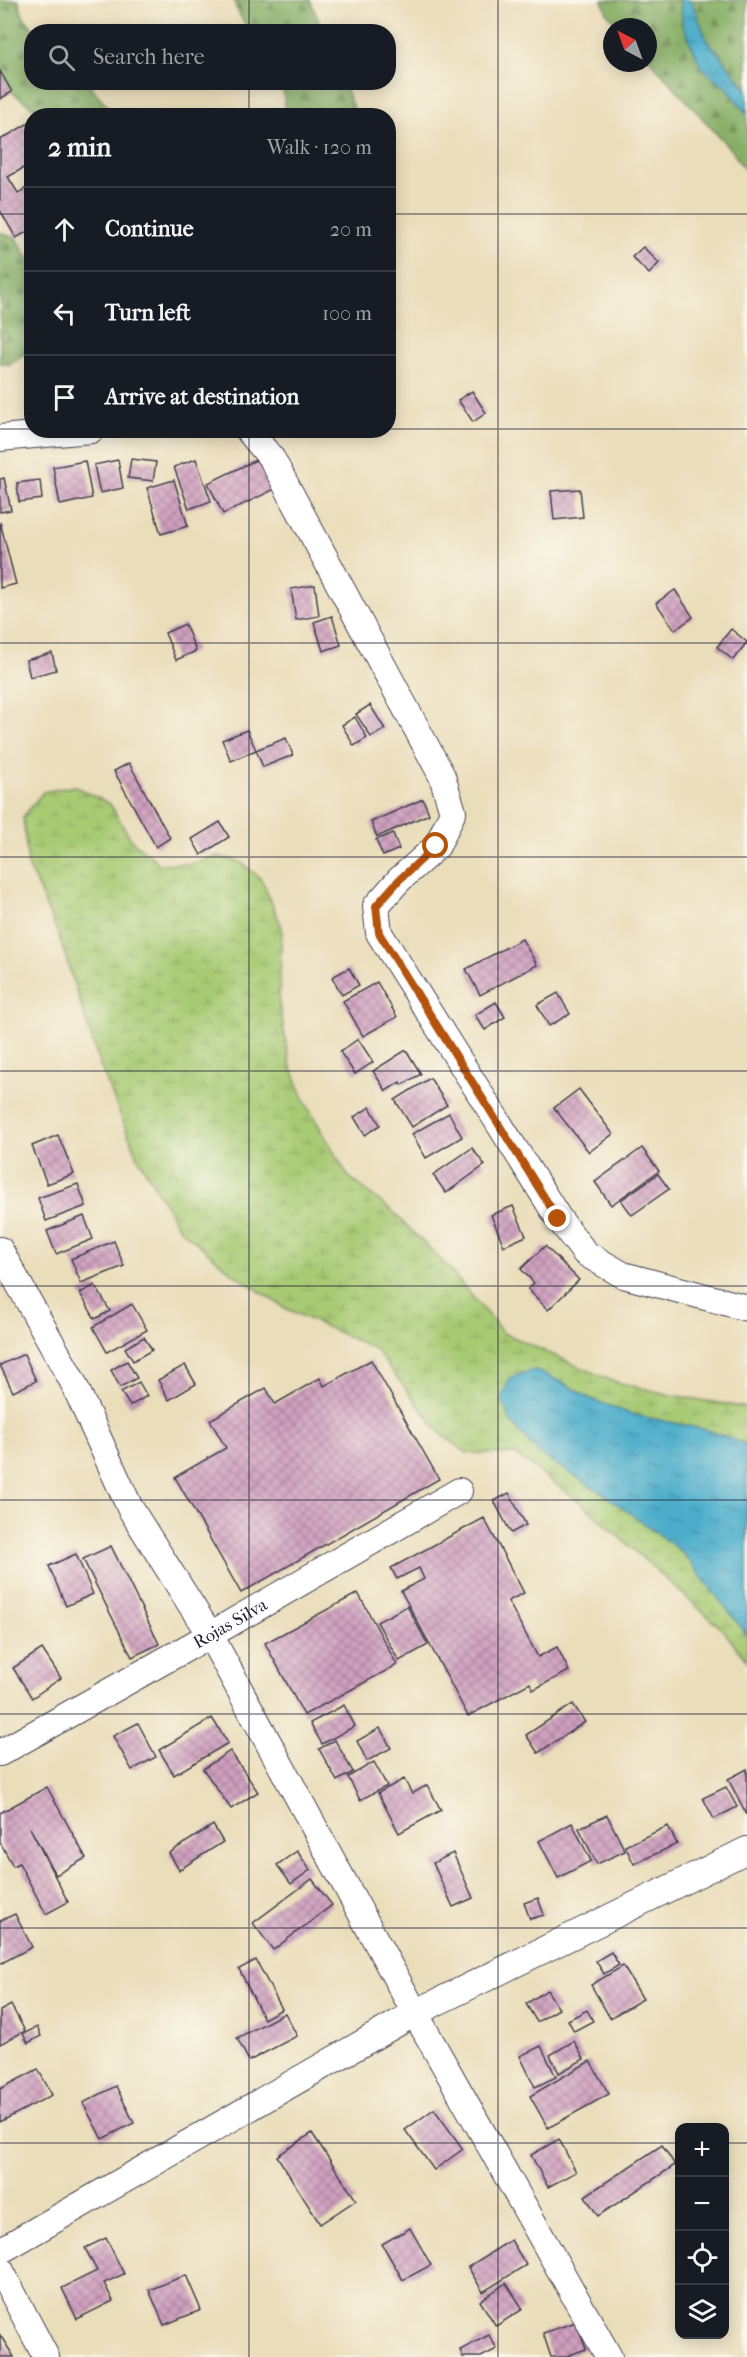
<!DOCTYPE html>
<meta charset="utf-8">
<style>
body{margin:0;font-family:"IM FELL French Canon",serif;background:#242831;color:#f1f3f6}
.controls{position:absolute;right:18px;bottom:18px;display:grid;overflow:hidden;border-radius:12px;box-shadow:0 3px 15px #0003}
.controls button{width:54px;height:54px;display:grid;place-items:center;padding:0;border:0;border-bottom:2px solid #363941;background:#171b24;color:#f1f3f6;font:30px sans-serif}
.compass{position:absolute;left:603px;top:18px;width:54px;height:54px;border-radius:50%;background:#171b24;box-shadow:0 3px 15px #0003;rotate:319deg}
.stop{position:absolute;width:18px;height:18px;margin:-14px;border:4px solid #b45309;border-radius:50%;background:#fff}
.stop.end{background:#b45309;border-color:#fff;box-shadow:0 2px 6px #0008}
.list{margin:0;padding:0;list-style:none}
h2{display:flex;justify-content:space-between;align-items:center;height:78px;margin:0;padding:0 24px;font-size:26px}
h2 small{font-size:20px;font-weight:400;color:#9ea1a6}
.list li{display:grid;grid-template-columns:39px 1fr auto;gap:18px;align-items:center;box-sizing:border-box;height:84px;padding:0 24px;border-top:2px solid #363941}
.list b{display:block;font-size:22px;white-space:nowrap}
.list em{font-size:20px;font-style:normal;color:#9ea1a6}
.icon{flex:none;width:33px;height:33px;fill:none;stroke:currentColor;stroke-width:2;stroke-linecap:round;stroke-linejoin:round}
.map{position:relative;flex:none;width:747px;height:2357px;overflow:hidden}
.search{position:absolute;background:#171b24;box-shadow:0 3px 15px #0003;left:24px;top:24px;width:372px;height:66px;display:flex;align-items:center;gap:15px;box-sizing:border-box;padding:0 21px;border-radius:24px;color:#9ea1a6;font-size:22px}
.panel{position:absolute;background:#171b24;box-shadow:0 3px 15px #0003;left:24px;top:108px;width:372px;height:330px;border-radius:24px}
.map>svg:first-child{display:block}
</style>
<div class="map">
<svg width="747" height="2357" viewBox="0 0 747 2357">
<defs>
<pattern id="forest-firs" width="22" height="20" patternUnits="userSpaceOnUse" patternTransform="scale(1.5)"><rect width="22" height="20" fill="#86ae65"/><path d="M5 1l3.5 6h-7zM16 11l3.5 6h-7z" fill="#6d8d54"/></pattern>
<pattern id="wetland-marsh" width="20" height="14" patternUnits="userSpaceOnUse" patternTransform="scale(1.5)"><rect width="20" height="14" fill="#a8ca73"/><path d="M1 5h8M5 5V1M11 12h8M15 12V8" fill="none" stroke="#90ad64"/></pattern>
<pattern id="water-ripples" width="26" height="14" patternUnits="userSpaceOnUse" patternTransform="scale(1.5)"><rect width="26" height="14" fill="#4badca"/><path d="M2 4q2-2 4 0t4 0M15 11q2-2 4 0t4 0" fill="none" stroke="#3e8ca5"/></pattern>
<pattern id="building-cross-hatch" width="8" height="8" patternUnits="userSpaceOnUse" patternTransform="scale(1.5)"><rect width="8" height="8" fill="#d0a0bf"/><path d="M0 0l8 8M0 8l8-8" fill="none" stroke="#a8829c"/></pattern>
</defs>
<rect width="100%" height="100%" fill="#fbf7ec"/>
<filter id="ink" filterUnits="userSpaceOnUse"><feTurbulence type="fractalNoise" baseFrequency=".0167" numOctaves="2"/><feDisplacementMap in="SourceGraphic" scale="12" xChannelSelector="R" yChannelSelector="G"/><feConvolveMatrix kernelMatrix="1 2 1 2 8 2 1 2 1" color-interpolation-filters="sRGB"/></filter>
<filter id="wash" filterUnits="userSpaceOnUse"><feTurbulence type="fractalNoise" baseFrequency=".008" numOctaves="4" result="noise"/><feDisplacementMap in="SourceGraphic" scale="24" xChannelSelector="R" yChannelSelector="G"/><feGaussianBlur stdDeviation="1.35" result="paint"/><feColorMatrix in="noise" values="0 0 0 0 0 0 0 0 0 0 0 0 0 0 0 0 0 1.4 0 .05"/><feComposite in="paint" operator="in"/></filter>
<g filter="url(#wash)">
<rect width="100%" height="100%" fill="#eaddba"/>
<!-- forest -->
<g fill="url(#forest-firs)" stroke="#546850" stroke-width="1.5">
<path d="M0,0H18L23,16L35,31L32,32V82L88,83L115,115H43L12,92L0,71Z"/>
<path d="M234,0H310L323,31H249L236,8Z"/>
<path d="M602,0H747V173L732,151L648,58V27H620L607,13Z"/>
<path d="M282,83H343L356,115H283L285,110Z"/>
<path d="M0,232L16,238L31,262V349L10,365L0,363Z"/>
</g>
<!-- wetland -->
<path fill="url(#wetland-marsh)" stroke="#657657" stroke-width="1.5" d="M74,786L110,804L132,841L160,864H189L218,856L241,862L261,879L282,927L279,1004L290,1064L306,1104L348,1176L392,1211L445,1264L503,1333L612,1381L671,1395L747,1408V1661L723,1630L580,1502L514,1454L467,1453L439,1432L375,1349L287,1309L236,1276L178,1227L137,1156L100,1065L59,936L28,865L23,817L43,792Z"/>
<!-- water -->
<g fill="url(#water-ripples)" stroke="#366882" stroke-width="1.5">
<path d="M680,0H691L706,38L747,90V114L727,88L701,67L683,25Z"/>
<path d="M534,1370L564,1383L589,1398L631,1414L708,1430L747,1445V1635L682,1552L604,1494L538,1453L511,1422L501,1398L511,1377Z"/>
</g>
<g id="blocks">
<!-- building -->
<g fill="url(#building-cross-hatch)">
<path d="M0,71L12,92L0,99Z"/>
<path d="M32,121V163L8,177L18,193L32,185V229L16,238L0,210V140Z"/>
<path d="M643,247L659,263L649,274L632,257Z"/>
<path d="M472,391L486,413L473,422L458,400Z"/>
<path d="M260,458L275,489L223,514L208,483Z"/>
<path d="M131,459L156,462L153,481L128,478Z"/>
<path d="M196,459L211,501L189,509L174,467Z"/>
<path d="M118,460L123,488L100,493L94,465Z"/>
<path d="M85,461L92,498L60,505L53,467Z"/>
<path d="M4,478L11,510L0,512V479Z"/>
<path d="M40,480L42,499L19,502L17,483Z"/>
<path d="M174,480L188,526L161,534L147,488Z"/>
<path d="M580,489L583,517L554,520L551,491Z"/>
<path d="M0,522L16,584L0,588Z"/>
<path d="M315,585L319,616L296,620L291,589Z"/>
<path d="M675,590L693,617L675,630L656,603Z"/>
<path d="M332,616L341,645L323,651L314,622Z"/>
<path d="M185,624L196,651L176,660L165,633Z"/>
<path d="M731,629L747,642L733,660L717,647Z"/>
<path d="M52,653L56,670L30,677L26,660Z"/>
<path d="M370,705L385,729L371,737L356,714Z"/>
<path d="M355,717L367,738L354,746L342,725Z"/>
<path d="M247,730L256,750L231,761L222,740Z"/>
<path d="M286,738L293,755L263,767L256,750Z"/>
<path d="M129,763L170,838L156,847L114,771Z"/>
<path d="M423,799L429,814L377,837L371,822Z"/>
<path d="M220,822L229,837L201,855L192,839Z"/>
<path d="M393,833L399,849L383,856L376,840Z"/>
<path d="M522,939L537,965L480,995L466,969Z"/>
<path d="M349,968L359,985L342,995L332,977Z"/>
<path d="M377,982L397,1017L363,1036L343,1001Z"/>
<path d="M558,993L570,1014L549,1026L537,1005Z"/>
<path d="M496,1002L505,1017L485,1030L475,1015Z"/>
<path d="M358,1039L373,1062L355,1074L340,1052Z"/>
<path d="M406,1050L421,1074L402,1085L400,1082L386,1091L373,1071Z"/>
<path d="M430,1078L447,1105L412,1127L395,1100Z"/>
<path d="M579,1089L613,1134L589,1152L554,1108Z"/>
<path d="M370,1107L380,1125L365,1135L354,1117Z"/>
<path d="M449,1113L462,1137L426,1158L412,1134Z"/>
<path d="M58,1135L74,1174L47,1184L32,1146Z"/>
<path d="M472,1148L485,1165L446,1193L433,1175Z"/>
<path d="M642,1148L659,1171L611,1205L595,1182Z"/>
<path d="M658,1174L669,1189L632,1215L621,1200Z"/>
<path d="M78,1184L86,1206L46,1221L38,1198Z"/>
<path d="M513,1206L526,1236L504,1246L491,1215Z"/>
<path d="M84,1216L93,1239L56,1254L47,1231Z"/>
<path d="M114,1241L124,1266L81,1283L71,1259Z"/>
<path d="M545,1246L579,1280L548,1310L528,1289L534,1283L521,1269Z"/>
<path d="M95,1285L110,1311L95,1319L80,1293Z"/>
<path d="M132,1304L147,1330L107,1352L93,1327Z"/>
<path d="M144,1337L152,1350L133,1361L125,1348Z"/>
<path d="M24,1354L36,1381L13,1392L0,1365Z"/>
<path d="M371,1360L439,1479L241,1593L175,1477L226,1448L210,1420L266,1388L275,1404L320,1378L324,1386Z"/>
<path d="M127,1361L137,1378L120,1387L111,1370Z"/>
<path d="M185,1365L196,1384L169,1400L158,1380Z"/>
<path d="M139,1382L147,1396L130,1406L121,1392Z"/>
<path d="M509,1493L526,1525L511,1533L494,1501Z"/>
<path d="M484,1518L524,1593L508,1601L538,1657L557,1647L569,1671L533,1690L530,1683L468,1716L401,1591L424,1579L419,1568L397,1579L391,1568Z"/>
<path d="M111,1546L159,1644L132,1657L83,1559Z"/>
<path d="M76,1554L93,1594L66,1606L49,1566Z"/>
<path d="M358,1593L397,1665L304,1715L265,1643Z"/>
<path d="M407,1606L428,1645L399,1661L377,1622Z"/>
<path d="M42,1649L61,1678L32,1698L13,1668Z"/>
<path d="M573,1704L585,1722L538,1753L526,1735Z"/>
<path d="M344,1705L355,1726L322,1744L310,1723Z"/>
<path d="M212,1718L228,1743L174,1775L159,1750Z"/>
<path d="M138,1723L156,1757L132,1770L113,1736Z"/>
<path d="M380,1728L391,1748L367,1761L357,1741Z"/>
<path d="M335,1740L353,1772L337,1781L319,1749Z"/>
<path d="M230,1751L258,1792L231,1809L203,1769Z"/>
<path d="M374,1762L387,1786L360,1800L348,1777Z"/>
<path d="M747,1769V1815L728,1779Z"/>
<path d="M404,1779L412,1794L427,1785L441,1810L399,1833L378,1793Z"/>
<path d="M47,1787L86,1858L56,1875L30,1828L68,1902L46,1914L19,1863L13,1866L0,1842V1813Z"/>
<path d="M726,1787L737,1807L714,1819L703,1798Z"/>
<path d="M607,1815L625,1851L597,1864L579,1828Z"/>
<path d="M572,1823L591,1861L558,1878L539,1841Z"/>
<path d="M213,1825L223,1842L179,1870L169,1853Z"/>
<path d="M668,1826L677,1844L634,1864L625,1846Z"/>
<path d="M297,1851L310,1870L291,1884L277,1865Z"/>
<path d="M453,1853L473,1898L453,1907L433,1863Z"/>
<path d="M312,1879L332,1905L273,1950L253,1923Z"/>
<path d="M538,1898L544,1915L530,1919L524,1903Z"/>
<path d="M15,1914L32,1947L0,1964V1921Z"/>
<path d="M611,1952L619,1965L604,1974L596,1961Z"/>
<path d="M256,1960L282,2009L264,2019L239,1969Z"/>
<path d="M623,1966L643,1999L610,2018L591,1985Z"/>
<path d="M547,1990L559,2009L537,2022L526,2004Z"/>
<path d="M11,2005L25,2031L0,2044V2011Z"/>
<path d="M587,2010L593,2021L574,2031L568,2020Z"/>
<path d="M285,2013L297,2036L249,2061L237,2038Z"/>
<path d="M37,2027L41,2036L28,2043L23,2034Z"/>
<path d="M574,2041L584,2059L559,2073L550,2055Z"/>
<path d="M541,2046L556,2077L535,2087L520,2056Z"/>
<path d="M590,2061L609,2094L548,2128L530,2096Z"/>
<path d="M38,2069L52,2095L0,2122V2089Z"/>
<path d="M116,2086L134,2123L102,2139L83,2103Z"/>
<path d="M434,2109L463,2149L434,2170L405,2130Z"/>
<path d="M312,2133L356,2200L320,2224L277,2156Z"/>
<path d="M559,2139L576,2172L548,2187L531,2155Z"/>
<path d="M662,2145L675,2165L598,2216L585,2196Z"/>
<path d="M410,2228L431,2265L403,2280L382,2244Z"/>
<path d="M106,2238L124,2274L104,2283L113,2301L77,2319L62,2288L97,2271L85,2248Z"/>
<path d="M511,2240L526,2265L483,2292L468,2267Z"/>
<path d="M186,2275L201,2310L164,2325L149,2290Z"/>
<path d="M506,2283L523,2309L496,2326L480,2301Z"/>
<path d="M576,2322L586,2349L564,2357H551L543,2333Z"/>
<path d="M0,2335L14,2357H0Z"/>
<path d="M489,2335L497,2349L481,2357H463L460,2350Z"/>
</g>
</g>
</g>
<g filter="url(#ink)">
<use href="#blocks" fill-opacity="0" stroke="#403e4e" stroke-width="1.5"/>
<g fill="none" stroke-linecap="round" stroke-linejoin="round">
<!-- minor casing -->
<g stroke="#403e4e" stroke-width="28">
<g id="minor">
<path d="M248,430L272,459L442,776L453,812L437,846L399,880L376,906L379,933L559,1219L585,1253L623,1275L747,1308"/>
<path d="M0,438L91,430"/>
<path d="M0,1250L73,1382L130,1508L210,1635L415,2013L609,2357"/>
<path id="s1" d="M0,1753L210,1635L459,1491"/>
<path d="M0,2251L415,2013L747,1850"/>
<path d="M0,2269L46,2357"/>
</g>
</g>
<!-- minor -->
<use href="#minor" stroke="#fff" stroke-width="26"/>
</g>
</g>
<g fill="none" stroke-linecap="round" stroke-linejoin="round" filter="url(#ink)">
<!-- route -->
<path stroke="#b45309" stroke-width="8" d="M436,846L399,880L376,906L379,933L558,1219"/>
</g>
<!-- grid -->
<path fill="none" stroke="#22223b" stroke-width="1.5" stroke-opacity="0.55" d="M249,0V32M498,0V2357M249,82V116M0,214H32M388,214H747M0,429H32M388,429H747M249,430V2357M0,643H747M0,857H747M0,1071H747M0,1286H747M0,1500H747M0,1714H747M0,1928H747M0,2143H680M724,2143H747"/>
<g text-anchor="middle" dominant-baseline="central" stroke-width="5" stroke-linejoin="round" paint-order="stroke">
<!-- street labels -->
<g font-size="18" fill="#22223b" stroke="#fbf7ec">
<text stroke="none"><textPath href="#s1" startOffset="264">Rojas Silva</textPath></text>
</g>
</g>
</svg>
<div class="controls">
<button>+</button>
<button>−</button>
<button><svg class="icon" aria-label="locate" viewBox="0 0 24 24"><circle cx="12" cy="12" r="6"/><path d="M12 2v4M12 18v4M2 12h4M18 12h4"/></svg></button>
<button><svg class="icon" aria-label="layers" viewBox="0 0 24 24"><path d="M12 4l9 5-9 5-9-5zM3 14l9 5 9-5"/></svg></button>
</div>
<svg class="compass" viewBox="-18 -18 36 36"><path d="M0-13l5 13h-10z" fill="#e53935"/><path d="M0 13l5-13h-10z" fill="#9ea1a6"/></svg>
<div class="stop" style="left:436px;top:846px"></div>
<div class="stop end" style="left:558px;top:1219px"></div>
<div class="search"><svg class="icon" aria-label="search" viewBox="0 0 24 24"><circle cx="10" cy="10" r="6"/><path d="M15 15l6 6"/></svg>Search here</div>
<section class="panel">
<h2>2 min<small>Walk · 120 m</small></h2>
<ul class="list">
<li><svg class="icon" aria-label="ahead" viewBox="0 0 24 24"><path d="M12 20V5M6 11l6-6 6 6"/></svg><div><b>Continue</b></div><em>20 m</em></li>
<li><svg class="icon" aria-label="left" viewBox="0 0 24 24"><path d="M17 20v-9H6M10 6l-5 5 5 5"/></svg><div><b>Turn left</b></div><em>100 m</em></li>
<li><svg class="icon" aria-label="arrive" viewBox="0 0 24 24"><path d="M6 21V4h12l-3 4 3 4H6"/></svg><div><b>Arrive at destination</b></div></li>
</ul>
</section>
</div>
